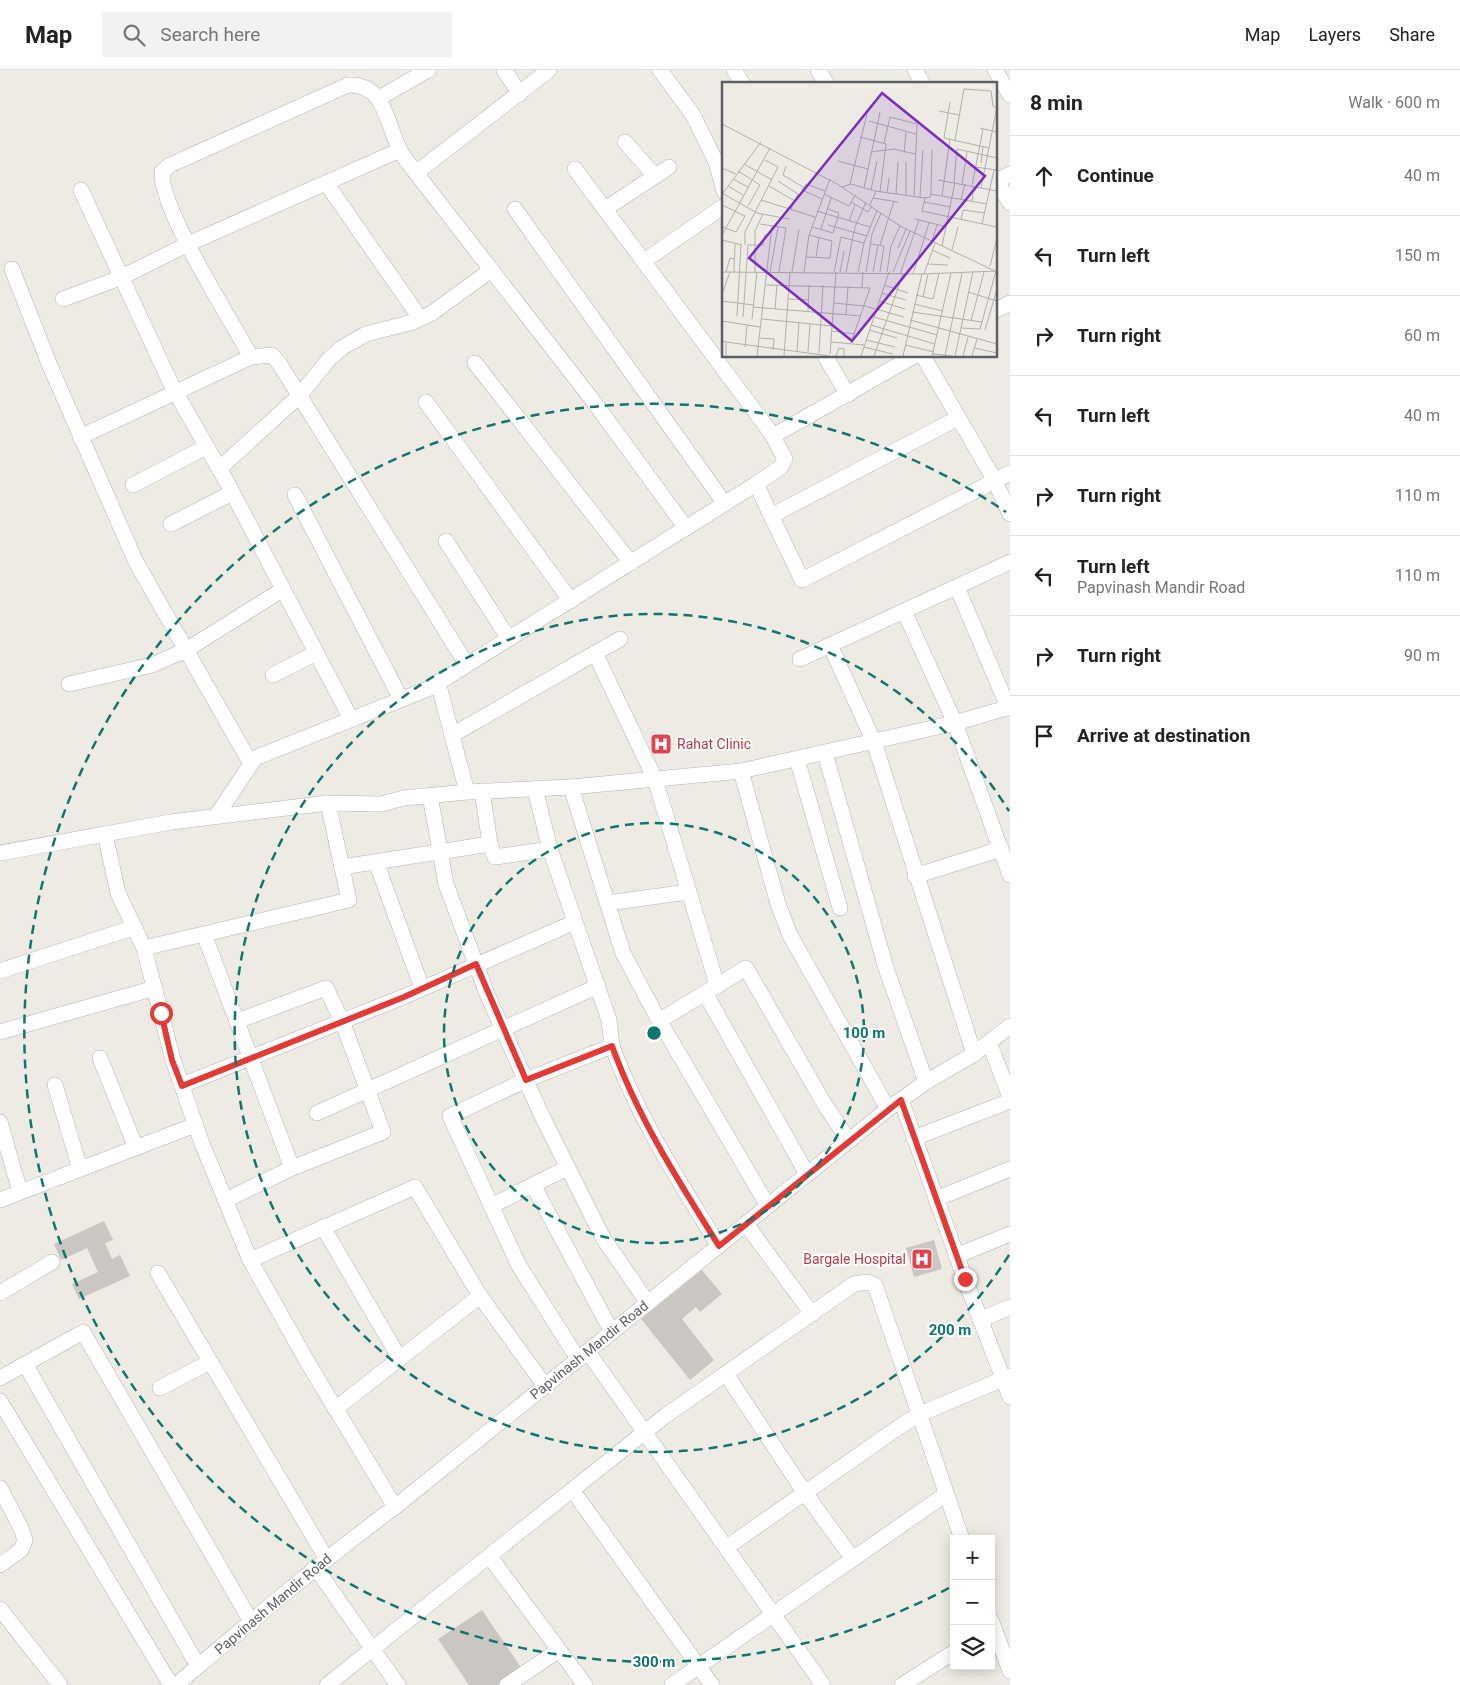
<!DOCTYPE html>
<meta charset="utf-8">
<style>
body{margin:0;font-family:Roboto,sans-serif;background:#f2f2f2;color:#222}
.controls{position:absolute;right:15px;bottom:15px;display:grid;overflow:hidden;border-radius:0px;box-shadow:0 2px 12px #0003}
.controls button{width:45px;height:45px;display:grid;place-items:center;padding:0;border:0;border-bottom:1px solid #e0e0e0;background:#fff;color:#222;font:25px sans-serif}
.stop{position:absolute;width:15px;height:15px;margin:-11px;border:4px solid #e23a36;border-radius:50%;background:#fff}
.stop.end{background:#e23a36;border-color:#fff;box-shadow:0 1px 5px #0008}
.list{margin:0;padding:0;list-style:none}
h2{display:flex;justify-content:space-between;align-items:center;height:65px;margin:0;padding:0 20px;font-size:21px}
h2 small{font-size:16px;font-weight:400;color:#767676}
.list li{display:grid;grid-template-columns:32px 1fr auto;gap:15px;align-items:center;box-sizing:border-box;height:80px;padding:0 20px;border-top:1px solid #e0e0e0}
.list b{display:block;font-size:19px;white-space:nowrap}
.list p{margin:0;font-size:16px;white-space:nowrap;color:#767676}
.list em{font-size:16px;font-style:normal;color:#767676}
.icon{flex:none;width:28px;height:28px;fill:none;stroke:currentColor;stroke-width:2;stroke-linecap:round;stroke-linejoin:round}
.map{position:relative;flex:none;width:1010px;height:1615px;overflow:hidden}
header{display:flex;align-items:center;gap:30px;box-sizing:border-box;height:70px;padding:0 25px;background:#fff;border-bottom:1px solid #e0e0e0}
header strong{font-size:24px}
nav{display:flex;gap:28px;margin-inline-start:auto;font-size:18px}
.search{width:350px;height:45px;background:#f2f2f2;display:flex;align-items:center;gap:12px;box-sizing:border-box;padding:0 18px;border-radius:0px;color:#767676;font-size:19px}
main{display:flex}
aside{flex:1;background:#fff}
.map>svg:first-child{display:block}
</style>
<header>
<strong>Map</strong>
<div class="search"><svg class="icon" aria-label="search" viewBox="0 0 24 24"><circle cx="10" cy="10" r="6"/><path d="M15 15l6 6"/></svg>Search here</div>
<nav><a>Map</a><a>Layers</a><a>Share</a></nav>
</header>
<main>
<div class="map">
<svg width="1010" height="1615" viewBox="0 0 1010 1615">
<rect width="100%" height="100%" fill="#eeebe4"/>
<!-- building -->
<g fill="#cac6c1">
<path d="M104,1151L113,1170L105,1173L112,1189L120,1185L130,1206L79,1229L72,1214L98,1202L87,1178L61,1190L54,1174Z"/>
<path d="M934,1170L942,1199L914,1207L906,1178Z"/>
<path d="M702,1200L722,1224L700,1242L696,1237L682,1249L714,1290L690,1310L641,1249Z"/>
<path d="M482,1540L522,1599L498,1615H469L438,1569Z"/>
</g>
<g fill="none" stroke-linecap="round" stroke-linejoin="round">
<!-- minor casing -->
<g stroke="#b1b5b8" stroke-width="16">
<g id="minor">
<path d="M504,0L520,24"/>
<path d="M660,0L693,45L716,92L724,121"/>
<path d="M734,0L743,14"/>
<path d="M818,0L827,14"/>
<path d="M915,0L923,14"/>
<path d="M995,0L1010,25"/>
<path d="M379,28L428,0"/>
<path d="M625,72L655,106"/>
<path d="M575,99L771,363L785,389L781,397L756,414"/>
<path d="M416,103L549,0"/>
<path d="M996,111L1010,104"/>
<path d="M997,111L1010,133"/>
<path d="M326,113L420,248"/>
<path d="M81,120L171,314L229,416L351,649"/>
<path d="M515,139L725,434"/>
<path d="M605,139L669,97"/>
<path d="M644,191L724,136"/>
<path d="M12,199L50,296L136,492L251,694"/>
<path d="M63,229L120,208L188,174L400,80"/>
<path d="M996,240L1010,233"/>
<path d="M825,286L848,325"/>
<path d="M923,286L995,411L1010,444"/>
<path d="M251,287C231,250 160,139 162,102L170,95L348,15C386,13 386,54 400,80C404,88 411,96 416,103L594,332L686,458"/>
<path d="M475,293L631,493"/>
<path d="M426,332L571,531"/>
<path d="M773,366L914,286"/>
<path d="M80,367L251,287L272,285L279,293L467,595"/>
<path d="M219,399L299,326L330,288L343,277L366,264L413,252L432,243L491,200"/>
<path d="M133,415L206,377"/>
<path d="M295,425L401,629"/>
<path d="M771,446L958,348"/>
<path d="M171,454L232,423"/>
<path d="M446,471L509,569"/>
<path d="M957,517L1008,637"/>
<path d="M904,541L955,653L1010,805"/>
<path d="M830,575L874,672L974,984"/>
<path d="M595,583L655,709L717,915"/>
<path d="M800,589L1010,492"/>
<path d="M273,605L316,583"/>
<path d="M438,612L467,722"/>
<path d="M69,614L152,595L186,580L282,520"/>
<path d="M452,665L620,569"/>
<path d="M825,683L886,898L926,1012"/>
<path d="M797,689L840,838"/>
<path d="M741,701L778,834L790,865L888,1039"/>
<path d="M571,717L623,883L656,945L768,1136"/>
<path d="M535,719L550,779L609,950L612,976"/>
<path d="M430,726L446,814L487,924L541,1044L603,1168L648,1233"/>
<path d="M217,745L255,688L430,618L756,414L802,510L1010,403"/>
<path d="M105,764L118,823L144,878L173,990L201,1071L250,1190L308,1293L395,1437"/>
<path d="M490,774L495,787L550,779"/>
<path d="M0,783L171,752L328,733L381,734L404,728L467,722L571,717L741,701L955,653L1010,637"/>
<path d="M376,792L422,918"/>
<path d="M342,797L490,774L482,721"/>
<path d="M915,806L1001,779"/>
<path d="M608,833L688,822"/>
<path d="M204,864L292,1098"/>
<path d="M144,878L349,830L328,733"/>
<path d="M0,901L135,857"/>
<path d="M705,923L807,1104"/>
<path d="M659,951L746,898L825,1035L849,1071"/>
<path d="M0,962L155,918"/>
<path d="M989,972L1010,1027"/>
<path d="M100,988L136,1078"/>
<path d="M55,1015L80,1099"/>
<path d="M182,1015L403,927L575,852"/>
<path d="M901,1030L965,1209L1010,1327"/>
<path d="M317,1043L598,916"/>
<path d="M0,1052L20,1122"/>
<path d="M914,1068L1010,1031"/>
<path d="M533,1115L612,1262"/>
<path d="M936,1129L1010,1099"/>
<path d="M0,1130L195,1055"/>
<path d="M226,1130L292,1098L383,1062L342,951L326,918L237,951"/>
<path d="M491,1136L567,1098"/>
<path d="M746,1154L812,1244"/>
<path d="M323,1157L400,1289"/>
<path d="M956,1186L1010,1164"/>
<path d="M250,1190L415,1117L480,1226L335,1339"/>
<path d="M158,1203L326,1488"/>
<path d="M0,1223L52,1192"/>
<path d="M480,1226L545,1316"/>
<path d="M980,1250L1010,1237"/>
<path d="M588,1282L823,1615"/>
<path d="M578,1289L518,1194L450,1046L526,1010L612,976C638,1047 679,1112 719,1176"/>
<path d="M25,1294L198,1596"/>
<path d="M726,1304L805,1423L853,1489"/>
<path d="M0,1308L83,1262L252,1553"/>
<path d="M160,1318L210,1292"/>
<path d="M0,1331L171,1615"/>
<path d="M0,1418L21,1458L25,1470L21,1480L0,1495"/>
<path d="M573,1421L712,1615"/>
<path d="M727,1477L902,1355L920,1344L1010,1306"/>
<path d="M490,1487L585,1615"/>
<path d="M315,1497L398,1615"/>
<path d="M0,1539L60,1615"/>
<path d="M991,1550L1010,1601"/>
<path d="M176,1615C248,1554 319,1493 395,1437L888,1039L926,1012L974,984L1010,956"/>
<path d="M327,1615L665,1346L854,1214L867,1212L875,1215L962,1469"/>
<path d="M507,1615L559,1580"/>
<path d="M672,1615L946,1424"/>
<path d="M902,1615L954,1582"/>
</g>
</g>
<!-- minor -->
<use href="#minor" stroke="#fff" stroke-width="15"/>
</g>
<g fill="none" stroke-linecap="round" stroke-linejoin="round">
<!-- route -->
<path stroke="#e23a36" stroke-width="6" d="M161,943L172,990L182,1016L404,927L476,894L526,1010L612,976C638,1048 679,1112 719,1176L901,1030L965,1209"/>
</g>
<!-- distance rings -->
<g fill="none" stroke="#0f766e" stroke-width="2.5" stroke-dasharray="9 6">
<circle cx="654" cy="963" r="210"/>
<path d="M1009 1185A419 419 0 1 1 1009 741"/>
<path d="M949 1518A629 629 0 1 1 1006 442"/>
</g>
<!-- icons -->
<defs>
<g id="hospital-square" transform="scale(1.125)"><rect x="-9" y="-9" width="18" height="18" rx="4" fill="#e0444e" stroke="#fff"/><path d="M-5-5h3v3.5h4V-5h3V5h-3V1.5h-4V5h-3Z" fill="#fff"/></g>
</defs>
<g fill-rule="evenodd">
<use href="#hospital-square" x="661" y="674"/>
<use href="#hospital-square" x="922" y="1189"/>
</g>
<g text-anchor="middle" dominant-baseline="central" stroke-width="4" stroke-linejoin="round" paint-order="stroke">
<!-- health labels -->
<g font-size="14" fill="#be3a42" stroke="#fff" text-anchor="start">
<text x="677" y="674">Rahat Clinic</text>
<text x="906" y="1189" text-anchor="end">Bargale Hospital</text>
</g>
<!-- street labels -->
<g font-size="14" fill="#5c6064" stroke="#fff">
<text transform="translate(589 1280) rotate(-39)">Papvinash Mandir Road</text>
<text transform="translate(273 1534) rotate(-40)">Papvinash Mandir Road</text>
</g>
</g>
<!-- overview -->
<g transform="translate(722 12)">
<rect width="275" height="275" fill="#eeebe4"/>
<path fill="none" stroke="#b0afad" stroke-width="1" d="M228,20L222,56L267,66M217,29L237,33M147,39L194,52M0,42L115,102L178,144L273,189M258,46L275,50M138,55L164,62L158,110M233,58L242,7L269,9L271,24L275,27M162,61L168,35L195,42L192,114M149,70L172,67L193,72M182,71L184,50M116,79L146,87M259,81L261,65M22,82L50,98M64,84L61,93L81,105M253,85L275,88M0,86L14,92M16,89L38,103L26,124M11,97L26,105M216,98L275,109M56,99L76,112L69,127M232,100L235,67L275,76M128,102L145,32M240,102L245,70M6,104L21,113M47,104L73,119M250,104L261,47M120,105L129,102L153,109L203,116L200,129L275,145M142,106L158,30M259,106L275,25M149,108L155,79M0,111L35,131L67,137M1,111L39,60M165,111L167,96M102,112L127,124L133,113M174,112L176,80M208,112L265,122M184,113V80M220,114L228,57M198,115L201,68M151,116L176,120M203,116L208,115L209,111L210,68M100,117L80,108L84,102L103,109M239,117L243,102M39,118L93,135M250,119L252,104M129,120L146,130L150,124M202,120L229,125M0,123L23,134L14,150L0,145M148,123L154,109M95,129L148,145M193,137L225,145M239,137L241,128L263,131M127,139L133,123M38,142L64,146L57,190M260,142L272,88M106,143L145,154M90,145L111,151L117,131L106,127M99,147L109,116M0,153L48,66M0,158L20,163M210,159L215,143M142,161L155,128M149,162L162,164L158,190M23,163V150L56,85L43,78M26,163H41L43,152M158,163L172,119M220,164L233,100M176,166L184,147M210,168L228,176M230,168L236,145M84,175L108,176L110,159L87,153M94,175L97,156M205,182L226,183M268,184L275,156M0,190L200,192L275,189M4,190L8,176L12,177M12,190L13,162M33,190V149L41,132M48,190L56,145M70,190L77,147M82,190L87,153L108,97M112,190L119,155L142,161L136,190M118,190L122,169M124,190L133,145L144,120M144,190L150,152L159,131M151,190L156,163M165,190L169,164L178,144M171,190L188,149M178,192L197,138M191,192L207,141M202,192L213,161M43,203L148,206L129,261M162,203L186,211M140,205L141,190M246,210L275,219M159,211L184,218M0,212L8,190M194,213L211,217L217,191M201,215L206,192M67,217L86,218M0,219L31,223M157,219L183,227M112,221L143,224L182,235M192,222L221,229M31,225L139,234M53,227L55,203M86,230L87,203M190,230L260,240M124,233L126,204M15,234L19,163M21,235L26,163M152,235L215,253M30,237L35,190M40,237L110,244M188,238L275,262M0,239L38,245M249,239L262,190M149,243L213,262M239,246L258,247M258,247L274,189M147,248L175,256M263,248L275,207M110,249L133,252M37,256L52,257L51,268M144,258L173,265M0,259L4,260V274M4,260L108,274M109,260L142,263M183,263L212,270M23,265L25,243M142,265L171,272M252,266L275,271M75,270L77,241M86,270L88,242M97,271L101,203M108,272L114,190M211,272L230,274M35,274L50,144M62,274L68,190M114,274L117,266L122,267V274M139,274L167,190M152,274L181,192M181,274L200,192M210,274L229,191M223,274L240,191M233,274L251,190M241,274L246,255M250,274L255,257"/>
<path fill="#7b2cbf" fill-opacity="0.15" stroke="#7b2cbf" stroke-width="2.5" d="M160,11L263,94L130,259L27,176Z"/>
<rect width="275" height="275" fill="none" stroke="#5c6064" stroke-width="2.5"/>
</g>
<circle cx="654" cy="963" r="8" fill="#0f766e" stroke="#fff" stroke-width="2.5"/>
<g font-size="15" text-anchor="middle" font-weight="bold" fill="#0f766e" stroke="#fff" stroke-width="4" stroke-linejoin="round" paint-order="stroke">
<text x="864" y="968">100 m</text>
<text x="950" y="1265">200 m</text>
<text x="654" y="1597">300 m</text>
</g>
</svg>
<div class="controls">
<button>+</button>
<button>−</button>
<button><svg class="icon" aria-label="layers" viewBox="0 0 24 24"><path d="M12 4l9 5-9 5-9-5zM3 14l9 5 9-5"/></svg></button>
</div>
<div class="stop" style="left:161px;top:943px"></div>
<div class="stop end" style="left:965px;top:1209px"></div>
</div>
<aside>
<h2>8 min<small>Walk · 600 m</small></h2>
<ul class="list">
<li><svg class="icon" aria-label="ahead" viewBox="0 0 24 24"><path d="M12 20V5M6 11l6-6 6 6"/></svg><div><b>Continue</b></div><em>40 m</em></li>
<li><svg class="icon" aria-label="left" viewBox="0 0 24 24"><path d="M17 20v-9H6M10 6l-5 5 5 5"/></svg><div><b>Turn left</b></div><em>150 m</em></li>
<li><svg class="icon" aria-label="right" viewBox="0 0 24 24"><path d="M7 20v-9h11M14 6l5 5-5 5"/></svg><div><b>Turn right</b></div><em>60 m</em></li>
<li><svg class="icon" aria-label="left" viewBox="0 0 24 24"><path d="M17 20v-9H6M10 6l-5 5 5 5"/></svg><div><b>Turn left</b></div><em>40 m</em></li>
<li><svg class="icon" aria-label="right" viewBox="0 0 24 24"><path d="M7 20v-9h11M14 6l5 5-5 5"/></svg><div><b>Turn right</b></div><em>110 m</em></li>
<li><svg class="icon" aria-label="left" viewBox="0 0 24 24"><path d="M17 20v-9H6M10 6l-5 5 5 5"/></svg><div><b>Turn left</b><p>Papvinash Mandir Road</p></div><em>110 m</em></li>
<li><svg class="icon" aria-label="right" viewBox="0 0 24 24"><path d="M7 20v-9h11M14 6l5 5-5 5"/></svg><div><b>Turn right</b></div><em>90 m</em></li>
<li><svg class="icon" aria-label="arrive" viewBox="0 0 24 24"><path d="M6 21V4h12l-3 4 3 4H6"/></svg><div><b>Arrive at destination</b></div></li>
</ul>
</aside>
</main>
